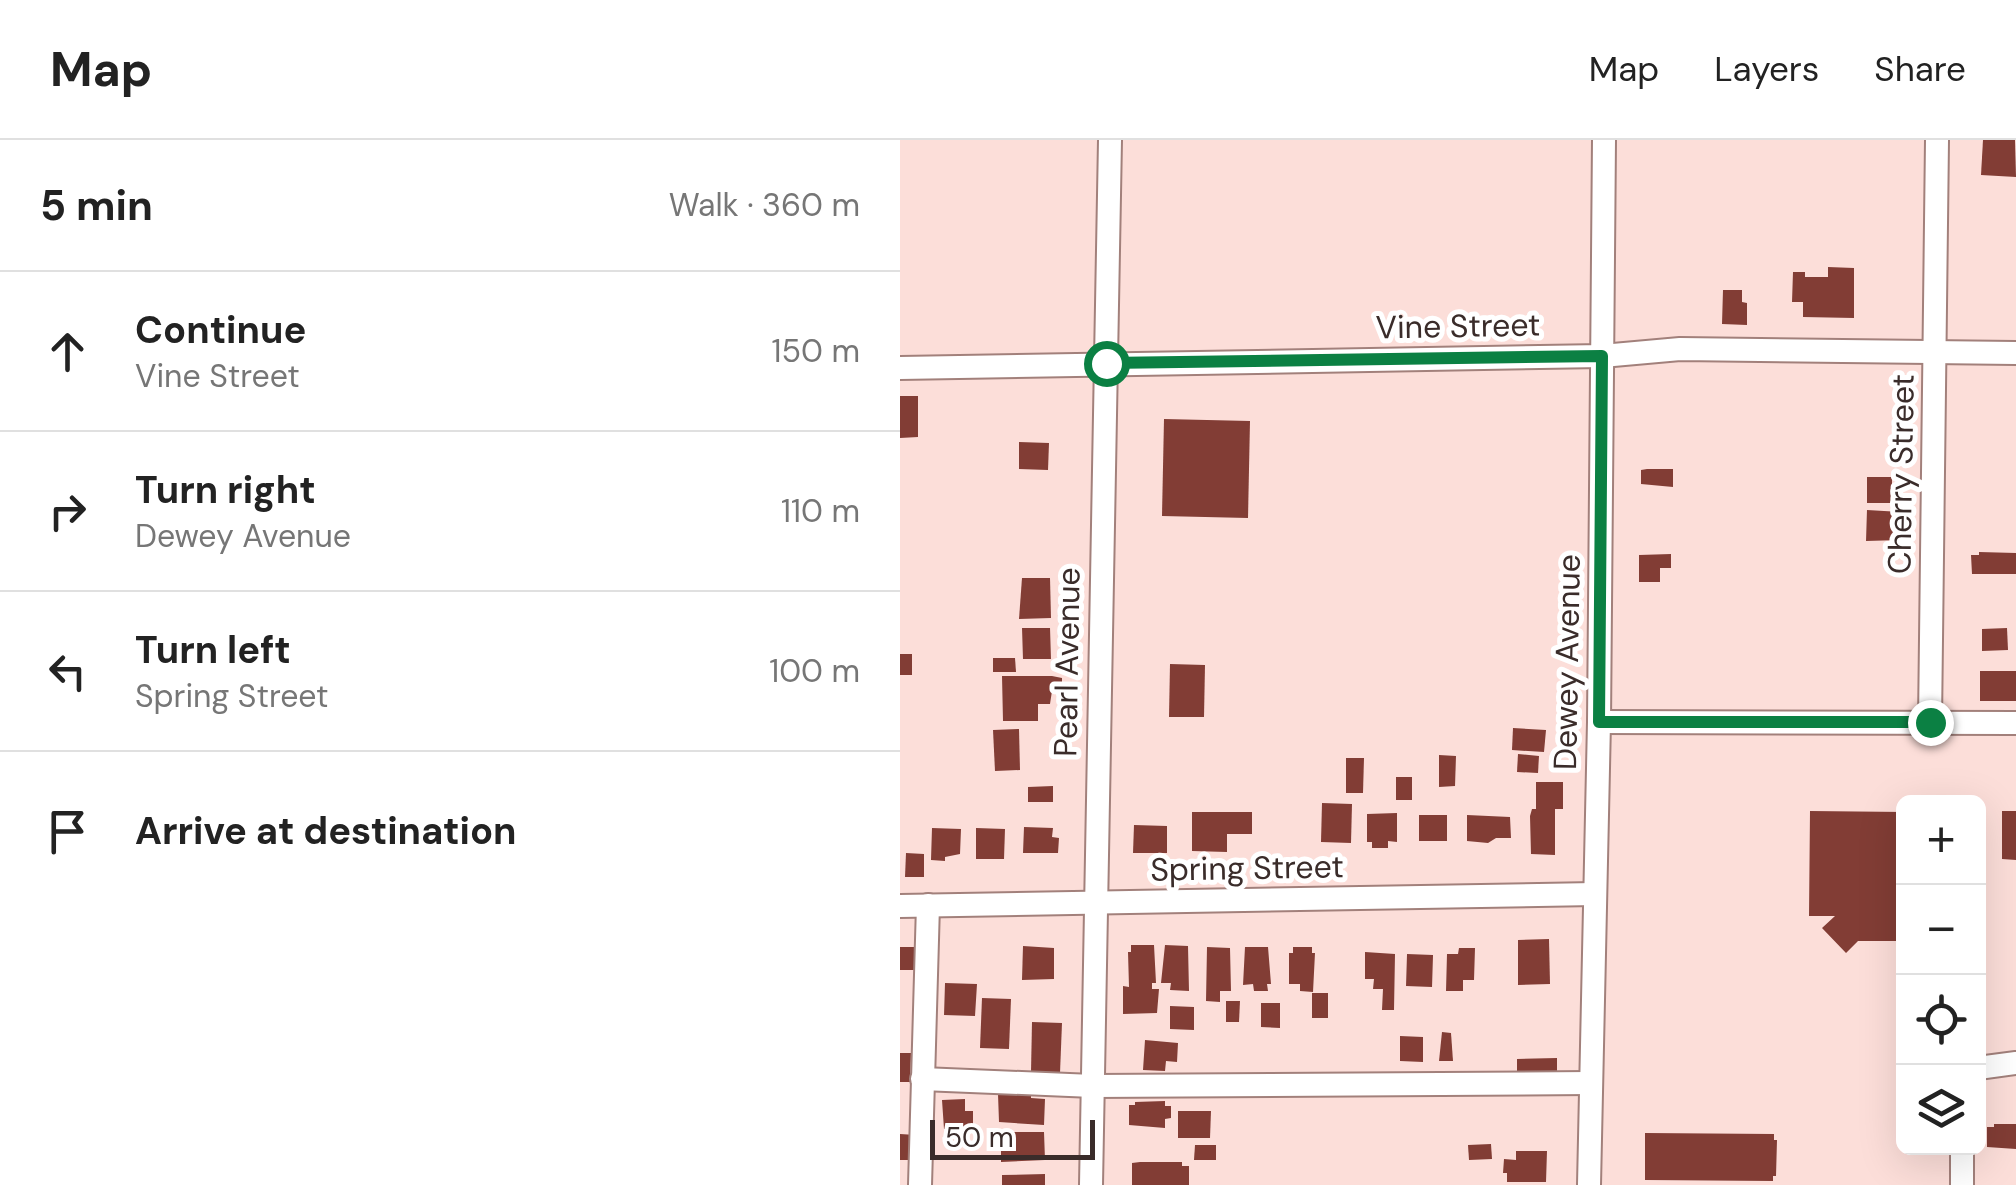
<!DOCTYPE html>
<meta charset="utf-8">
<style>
body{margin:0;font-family:"DM Sans",sans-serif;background:#f2f2f2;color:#222}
.controls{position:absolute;right:30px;bottom:30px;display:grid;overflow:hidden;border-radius:15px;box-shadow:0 10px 40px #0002}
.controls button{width:90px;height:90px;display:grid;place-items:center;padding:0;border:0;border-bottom:2px solid #e0e0e0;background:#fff;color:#222;font:50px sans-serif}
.scale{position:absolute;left:30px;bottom:25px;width:165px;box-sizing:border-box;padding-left:10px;border:5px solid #3a2c2a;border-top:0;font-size:28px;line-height:35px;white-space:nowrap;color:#3a2c2a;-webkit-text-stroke:8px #fff;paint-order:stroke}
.stop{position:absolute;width:30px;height:30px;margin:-22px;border:8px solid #0b8043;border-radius:50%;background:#fff}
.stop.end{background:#0b8043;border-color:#fff;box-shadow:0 2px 10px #0008}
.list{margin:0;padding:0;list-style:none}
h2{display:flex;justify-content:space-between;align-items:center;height:130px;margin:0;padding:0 40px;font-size:42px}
h2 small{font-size:32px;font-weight:400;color:#767676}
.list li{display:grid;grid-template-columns:65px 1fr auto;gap:30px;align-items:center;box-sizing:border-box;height:160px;padding:0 40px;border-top:2px solid #e0e0e0}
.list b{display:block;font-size:38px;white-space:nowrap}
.list p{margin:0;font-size:32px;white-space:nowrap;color:#767676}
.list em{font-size:32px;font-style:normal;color:#767676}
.icon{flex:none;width:55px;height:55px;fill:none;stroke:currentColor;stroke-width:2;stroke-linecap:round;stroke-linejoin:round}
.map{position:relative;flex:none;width:1116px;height:1045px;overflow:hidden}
header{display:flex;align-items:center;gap:60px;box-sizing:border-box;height:140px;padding:0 50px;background:#fff;border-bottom:2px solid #e0e0e0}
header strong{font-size:48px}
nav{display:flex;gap:55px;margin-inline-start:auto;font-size:35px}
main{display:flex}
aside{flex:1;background:#fff}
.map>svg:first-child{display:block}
</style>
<header>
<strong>Map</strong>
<nav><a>Map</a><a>Layers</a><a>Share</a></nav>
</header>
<main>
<aside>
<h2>5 min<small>Walk · 360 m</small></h2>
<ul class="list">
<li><svg class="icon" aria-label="ahead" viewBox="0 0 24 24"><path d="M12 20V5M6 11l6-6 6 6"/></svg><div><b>Continue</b><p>Vine Street</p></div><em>150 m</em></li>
<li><svg class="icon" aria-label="right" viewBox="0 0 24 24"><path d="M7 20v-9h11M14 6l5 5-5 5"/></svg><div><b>Turn right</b><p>Dewey Avenue</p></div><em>110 m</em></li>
<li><svg class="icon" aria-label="left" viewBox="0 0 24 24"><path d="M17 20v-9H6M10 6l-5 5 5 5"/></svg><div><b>Turn left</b><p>Spring Street</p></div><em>100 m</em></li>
<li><svg class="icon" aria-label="arrive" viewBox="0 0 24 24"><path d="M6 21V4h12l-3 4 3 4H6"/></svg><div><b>Arrive at destination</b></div></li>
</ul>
</aside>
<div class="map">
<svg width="1116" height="1045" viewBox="0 0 1116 1045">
<rect width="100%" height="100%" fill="#fcded9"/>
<!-- building -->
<g fill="#823d35">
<path d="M1083,0H1115L1116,37L1081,35Z"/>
<path d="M928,127L954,128V178L903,177V162H892L893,132H905V137H928Z"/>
<path d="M823,150H842V162L847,163V185L822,184Z"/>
<path d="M0,256H18V297L0,298Z"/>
<path d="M264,279L350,281L348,378L262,376Z"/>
<path d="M119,302L149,303L148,330L119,329Z"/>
<path d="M747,329H773V347L741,344V330Z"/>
<path d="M967,337H992V344H998V355H992V363H967Z"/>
<path d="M967,370L1001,372L1000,400L966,401Z"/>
<path d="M1079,412L1116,413V434H1072L1071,415H1079Z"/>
<path d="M771,414V428H760V442H739V415Z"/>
<path d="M122,438H150L151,478L119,479Z"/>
<path d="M122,488H150L151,519H123Z"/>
<path d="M1107,488L1108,510L1082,511V489Z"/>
<rect x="0" y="514" width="12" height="21"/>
<path d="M93,518H115L116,532H93Z"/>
<path d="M270,524L305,525L304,577H269Z"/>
<rect x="1080" y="531" width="36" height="30"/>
<path d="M102,536H152L162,538V551H152L150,564H138V581H103Z"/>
<path d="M613,588L646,590L644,612L612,610Z"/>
<path d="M119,589L120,630L95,631L93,590Z"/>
<path d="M618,614L639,616L638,633L617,632Z"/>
<path d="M539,615L556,616L555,646L539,647Z"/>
<path d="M446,618H464L463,653H446Z"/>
<rect x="496" y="637" width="16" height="23"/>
<path d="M636,642H663V669H655V715L631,714L630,676L632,669H636Z"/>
<path d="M153,646V662H128V647Z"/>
<path d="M422,663L452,664L451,703L421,702Z"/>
<path d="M910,671L1004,672V807H998L999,801H958L946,813L922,788L935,776H909Z"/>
<path d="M1102,671H1116V720L1102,719Z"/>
<path d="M292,672H352V694H327V712L292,711Z"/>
<path d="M497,673V702L488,701V708H472V702H467V674Z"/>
<rect x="519" y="675" width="28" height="26"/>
<path d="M567,675L610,677L611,698H596L588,703L567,701Z"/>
<path d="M234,685L267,686V713H233Z"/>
<path d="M124,687L153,688L152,697L159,698L158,713H123Z"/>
<path d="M32,688L61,689L60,714L45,717V721L31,720Z"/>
<path d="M76,688L105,689L104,719H76Z"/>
<path d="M6,713L24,714V737H5Z"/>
<path d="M649,799L650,844L618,845V800Z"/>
<path d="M231,805H254L256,843H252V849H259L257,873L223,874V846L229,847L228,812H231Z"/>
<path d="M265,805L288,806L289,851L270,850L271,843H261Z"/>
<path d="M123,806L154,808V839L122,840Z"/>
<path d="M0,807H19L18,830H0Z"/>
<path d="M307,807L330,808L331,851H320V862L306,861Z"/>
<path d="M345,807H368L371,844H367L368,851H354L353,844L343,845Z"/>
<path d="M393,807H412V813H415L413,852L400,851V844H389V813H393Z"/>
<path d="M559,808H575L574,840H563V851H546L547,814H558Z"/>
<path d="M465,812L495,814L494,870H482L483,849H473L474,839H465Z"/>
<path d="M507,814L533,815L532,847L506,846Z"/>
<path d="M45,843L77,844L75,876L44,875Z"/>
<rect x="412" y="853" width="16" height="25"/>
<path d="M82,858L111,859L109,909L80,908Z"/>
<path d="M326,861H340L339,882H326Z"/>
<path d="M361,863H380V888L361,887Z"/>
<path d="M270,866L294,867V890L270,889Z"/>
<path d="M132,882L162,883L160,933L131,932Z"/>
<path d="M542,892L551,893L553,921H539Z"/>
<path d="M500,896L523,897V922L500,921Z"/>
<path d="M245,900L278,903L277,922L266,921L265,931L243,930Z"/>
<path d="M0,913H11L10,942H0Z"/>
<path d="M657,918V933L617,934V919Z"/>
<path d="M131,952V958L145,959L144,985L99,982L98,954Z"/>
<path d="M65,959V971H73V984L65,985V988L44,989L42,960Z"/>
<path d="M265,961V966H271V978L265,979V988L229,985V965H235V962Z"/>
<path d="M278,971H311L310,998H278Z"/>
<path d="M1094,984H1116V1009L1087,1007V987H1094Z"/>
<path d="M114,992H144L145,1020L101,1022V999H114Z"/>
<path d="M745,993L874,994V1000H877L876,1036H873V1041L745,1040Z"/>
<path d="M0,994L16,995V1020H0Z"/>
<path d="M591,1004L592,1019L569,1020L568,1005Z"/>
<path d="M295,1005H316V1020H294Z"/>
<path d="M616,1011H647L646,1042H607V1033H603L604,1019L616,1020Z"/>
<path d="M240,1022H282V1026H289V1045H232V1023Z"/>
<path d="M145,1034V1045H102V1035Z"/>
</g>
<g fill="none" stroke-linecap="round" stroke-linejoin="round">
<!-- minor casing -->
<g stroke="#a2807b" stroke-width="26">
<g id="minor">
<path d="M0,228L702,216L780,209L1116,213"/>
<path d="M699,582L1116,583"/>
<path d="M1030,582L1037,0"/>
<path d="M0,766L695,754"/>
<path d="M1078,928L1116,923"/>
<path d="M22,939L193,946L691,943"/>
<path d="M20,1045L28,765"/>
<path d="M191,1045L210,0"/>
<path d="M689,1045L699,582L704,0"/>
<path d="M1062,1045V1008"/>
</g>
</g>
<!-- minor -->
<use href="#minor" stroke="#fff" stroke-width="22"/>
</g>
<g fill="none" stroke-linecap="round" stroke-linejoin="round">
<!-- route -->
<path stroke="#0b8043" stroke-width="12" d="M206,223L702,216L699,582H1030"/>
</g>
<g text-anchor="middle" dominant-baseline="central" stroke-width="10" stroke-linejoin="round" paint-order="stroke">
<!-- street labels -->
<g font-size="32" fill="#3a2c2a" stroke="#fff">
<text transform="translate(558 186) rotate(-1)">Vine Street</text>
<text transform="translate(1001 334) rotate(-89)">Cherry Street</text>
<text transform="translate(167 522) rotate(-89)">Pearl Avenue</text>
<text transform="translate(667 522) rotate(-89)">Dewey Avenue</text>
<text transform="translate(347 728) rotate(-1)">Spring Street</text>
</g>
</g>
</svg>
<div class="controls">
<button>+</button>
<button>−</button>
<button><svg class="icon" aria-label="locate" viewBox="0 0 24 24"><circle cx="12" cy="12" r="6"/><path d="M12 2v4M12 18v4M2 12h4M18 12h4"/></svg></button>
<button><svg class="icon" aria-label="layers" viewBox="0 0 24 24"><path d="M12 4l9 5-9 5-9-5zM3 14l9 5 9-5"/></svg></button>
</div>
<div class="scale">50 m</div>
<div class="stop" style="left:206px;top:223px"></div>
<div class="stop end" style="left:1030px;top:582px"></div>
</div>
</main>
